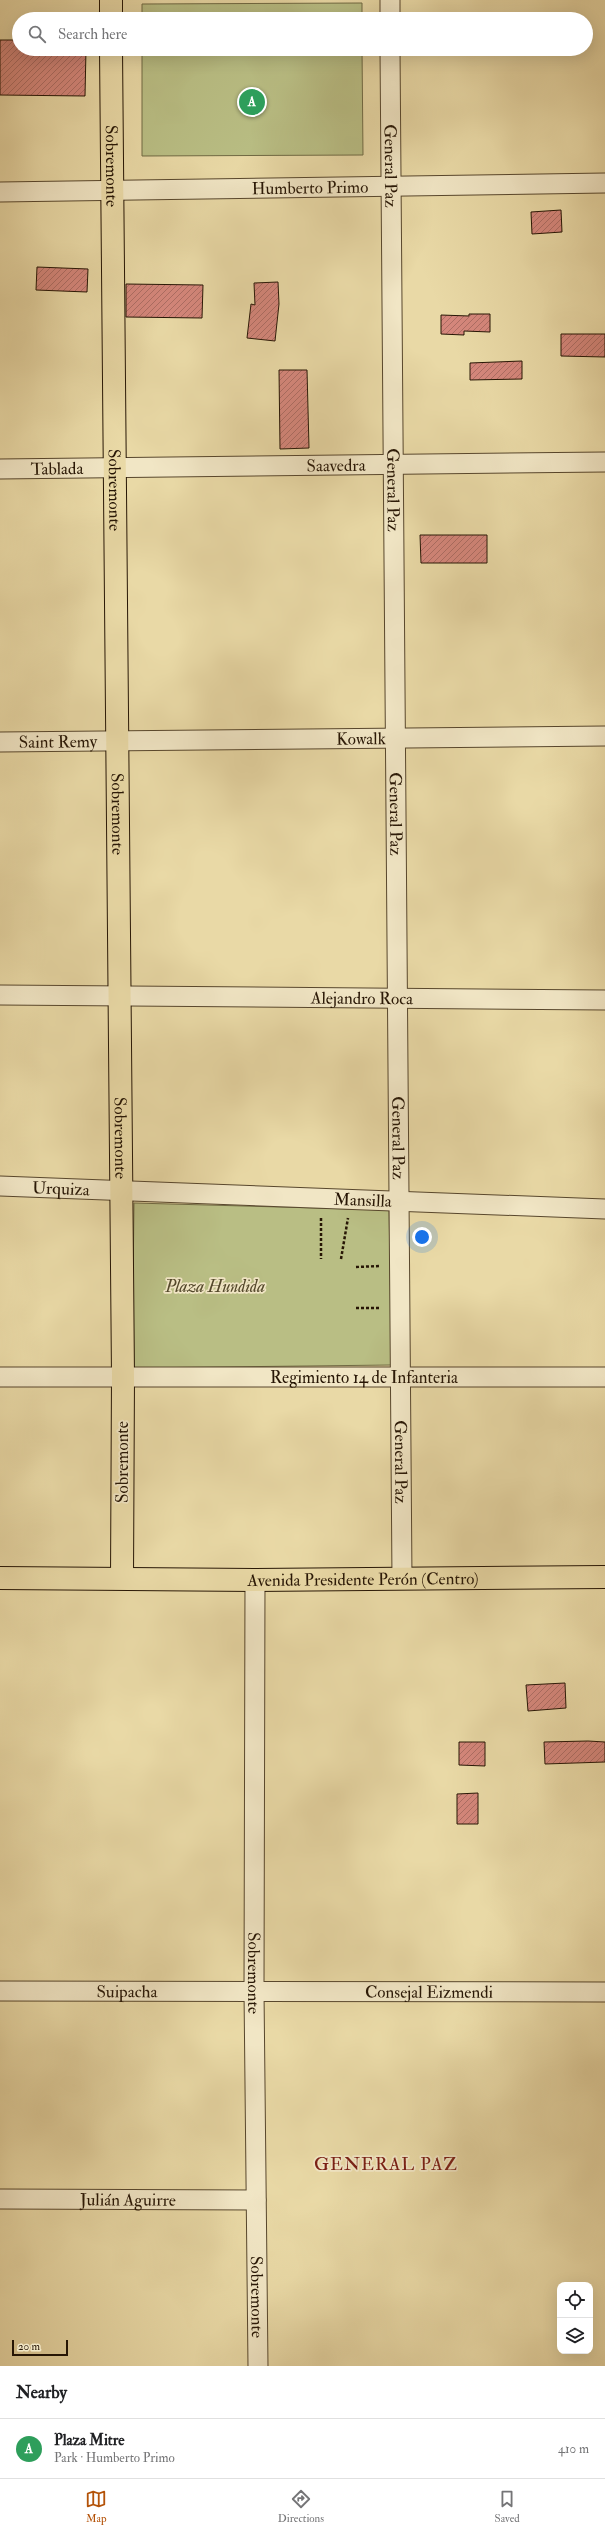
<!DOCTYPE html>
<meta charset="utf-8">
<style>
body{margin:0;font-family:"IM FELL Double Pica",serif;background:#f2f2f2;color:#202124}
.controls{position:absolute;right:12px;bottom:12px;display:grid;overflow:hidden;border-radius:8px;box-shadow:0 4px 16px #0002}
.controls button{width:36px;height:36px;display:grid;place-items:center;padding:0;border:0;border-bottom:1px solid #e0e0e0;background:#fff;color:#202124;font:20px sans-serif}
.scale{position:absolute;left:12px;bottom:10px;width:56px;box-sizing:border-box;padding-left:4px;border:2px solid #271605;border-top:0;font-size:11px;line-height:14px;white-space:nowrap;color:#271605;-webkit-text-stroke:3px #f1e6c5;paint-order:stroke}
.you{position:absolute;left:422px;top:1237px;width:14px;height:14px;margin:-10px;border:3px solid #fff;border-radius:50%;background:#1a73e8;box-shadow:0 0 0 6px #1a73e833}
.badge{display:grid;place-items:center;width:26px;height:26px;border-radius:50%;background:#b45309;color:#fff;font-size:13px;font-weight:700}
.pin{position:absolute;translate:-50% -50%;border:2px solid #fff;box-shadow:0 1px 4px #0006}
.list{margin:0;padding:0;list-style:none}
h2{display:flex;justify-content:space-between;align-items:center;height:52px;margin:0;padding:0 16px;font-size:17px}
h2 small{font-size:13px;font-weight:400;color:#757577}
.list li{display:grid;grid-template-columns:26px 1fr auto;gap:12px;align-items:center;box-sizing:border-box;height:60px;padding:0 16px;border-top:1px solid #e0e0e0}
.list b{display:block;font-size:15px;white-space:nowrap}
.list p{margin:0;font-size:13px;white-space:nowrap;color:#757577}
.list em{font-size:13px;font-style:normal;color:#757577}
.icon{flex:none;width:22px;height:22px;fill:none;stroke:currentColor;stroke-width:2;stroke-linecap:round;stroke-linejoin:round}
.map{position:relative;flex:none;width:605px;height:2366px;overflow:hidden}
.search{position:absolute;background:#fff;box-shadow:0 4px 16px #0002;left:12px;right:12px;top:12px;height:44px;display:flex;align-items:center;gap:10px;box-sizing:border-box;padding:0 14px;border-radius:22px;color:#757577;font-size:15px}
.sheet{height:112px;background:#fff}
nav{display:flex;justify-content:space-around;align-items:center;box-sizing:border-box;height:56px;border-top:1px solid #e0e0e0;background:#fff;font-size:11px;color:#757577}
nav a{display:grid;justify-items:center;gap:2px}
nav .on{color:#b45309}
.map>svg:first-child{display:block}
</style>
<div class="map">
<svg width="605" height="2366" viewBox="0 0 605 2366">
<defs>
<pattern id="building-hatch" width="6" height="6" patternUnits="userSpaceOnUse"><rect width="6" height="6" fill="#d5877c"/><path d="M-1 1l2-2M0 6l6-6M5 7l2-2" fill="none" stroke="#ad6d64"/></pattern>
</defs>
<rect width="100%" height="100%" fill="#e9d9a6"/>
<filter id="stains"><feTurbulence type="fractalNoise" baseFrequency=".005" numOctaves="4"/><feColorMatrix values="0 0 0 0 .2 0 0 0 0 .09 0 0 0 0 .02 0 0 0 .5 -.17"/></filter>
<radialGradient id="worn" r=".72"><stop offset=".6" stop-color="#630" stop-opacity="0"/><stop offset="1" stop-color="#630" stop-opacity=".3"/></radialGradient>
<!-- green -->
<g fill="#b9be84" stroke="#706a44">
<path d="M362,3V19H142V4Z"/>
<path d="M142,49H362L363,155L142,156Z"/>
<path d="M134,1203L389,1210L392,1365L132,1368Z"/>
</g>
<!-- building -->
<g fill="url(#building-hatch)" stroke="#271605">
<path d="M0,40H19V49H86L85,96L0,95Z"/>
<path d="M561,210L562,232L532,234L531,212Z"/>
<path d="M37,267L88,269L87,292L36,290Z"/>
<path d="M278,282L279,304L275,341L247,338L251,304L255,305L254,283Z"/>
<path d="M126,284L203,285L202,318L126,317Z"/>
<path d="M469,314H490V332L464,331V335L441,334V315L469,316Z"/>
<path d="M561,334H605V357L561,356Z"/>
<path d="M522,361V379L470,380V363Z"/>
<path d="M279,370H307L309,448L280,449Z"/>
<path d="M420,535H487V563H421Z"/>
<path d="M565,1683L566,1708L528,1711L526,1685Z"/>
<path d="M588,1741L605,1742V1762L545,1764L544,1742Z"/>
<path d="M459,1742H485V1766L459,1765Z"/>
<path d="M478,1793V1824H457V1794Z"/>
</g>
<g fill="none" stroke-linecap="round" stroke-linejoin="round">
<!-- minor casing -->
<g stroke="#58472d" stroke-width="21">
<g id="minor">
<path d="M390,0V19"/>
<path id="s1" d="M390,49L402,1579"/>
<path id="s2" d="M0,192L605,183"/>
<path id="s3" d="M0,469L605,462"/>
<path id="s4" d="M0,742L605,736"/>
<path id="s5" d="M0,995L605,1000"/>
<path id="s6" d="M0,1186L605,1209"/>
<path id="s7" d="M0,1377H605"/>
<path id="s8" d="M255,1580L254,1991L258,2366"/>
<path id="s9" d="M0,1991L605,1992"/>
<path id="s10" d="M0,2199L256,2200"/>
</g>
</g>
<!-- major casing -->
<g stroke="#271605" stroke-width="24">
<g id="major">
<path d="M111,19V0"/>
<path id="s11" d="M111,49L123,1377L122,1578"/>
<path id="s12" d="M0,1578L255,1580L605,1577"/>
</g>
</g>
<!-- path -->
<g stroke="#271605" stroke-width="2.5" stroke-dasharray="3 2" stroke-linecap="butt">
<path d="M321,1218V1259"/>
<path d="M341,1259L348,1218"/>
<path d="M356,1267L380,1266"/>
<path d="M356,1308H380"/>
</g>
<!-- minor -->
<use href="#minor" stroke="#f1e6c5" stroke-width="19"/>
<!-- major -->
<use href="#major" stroke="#e9d9a6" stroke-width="22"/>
</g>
<g text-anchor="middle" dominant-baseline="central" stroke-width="3.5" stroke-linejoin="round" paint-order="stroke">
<!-- street labels -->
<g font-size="17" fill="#271605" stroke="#f1e6c5">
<text stroke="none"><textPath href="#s11" startOffset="117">Sobremonte</textPath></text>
<text stroke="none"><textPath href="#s1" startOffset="117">General Paz</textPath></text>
<text stroke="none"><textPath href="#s2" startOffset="310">Humberto Primo</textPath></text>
<text stroke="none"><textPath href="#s3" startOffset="336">Saavedra</textPath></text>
<text stroke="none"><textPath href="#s3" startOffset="57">Tablada</textPath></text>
<text stroke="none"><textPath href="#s11" startOffset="441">Sobremonte</textPath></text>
<text stroke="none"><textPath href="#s1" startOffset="441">General Paz</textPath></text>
<text stroke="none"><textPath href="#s4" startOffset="361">Kowalk</textPath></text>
<text stroke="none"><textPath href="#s4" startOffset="58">Saint Remy</textPath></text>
<text stroke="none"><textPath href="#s11" startOffset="765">Sobremonte</textPath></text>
<text stroke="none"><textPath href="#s1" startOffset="765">General Paz</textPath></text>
<text stroke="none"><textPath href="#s5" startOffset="362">Alejandro Roca</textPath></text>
<text stroke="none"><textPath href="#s11" startOffset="1089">Sobremonte</textPath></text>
<text stroke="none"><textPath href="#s1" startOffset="1089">General Paz</textPath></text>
<text stroke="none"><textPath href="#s6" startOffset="61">Urquiza</textPath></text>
<text stroke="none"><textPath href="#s6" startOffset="363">Mansilla</textPath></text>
<text stroke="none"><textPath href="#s7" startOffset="364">Regimiento 14 de Infanteria</textPath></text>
<text transform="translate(122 1462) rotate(-90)">Sobremonte</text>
<text stroke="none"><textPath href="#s1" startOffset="1413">General Paz</textPath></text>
<text stroke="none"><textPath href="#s12" startOffset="363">Avenida Presidente Perón (Centro)</textPath></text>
<text stroke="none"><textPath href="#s8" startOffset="393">Sobremonte</textPath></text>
<text stroke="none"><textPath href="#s9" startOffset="127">Suipacha</textPath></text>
<text stroke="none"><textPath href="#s9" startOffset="429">Consejal Eizmendi</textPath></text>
<text stroke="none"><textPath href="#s10" startOffset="128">Julián Aguirre</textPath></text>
<text stroke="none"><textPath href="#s8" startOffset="717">Sobremonte</textPath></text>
</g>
<!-- park labels -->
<g font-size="17" font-style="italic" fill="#53482b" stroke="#f1e6c5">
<text x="215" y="1286">Plaza Hundida</text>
</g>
<!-- neighbourhood labels -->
<g font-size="18" letter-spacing="1" fill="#7a1f14" stroke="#f1e6c5">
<text x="386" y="2164">GENERAL PAZ</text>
</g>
</g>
<rect width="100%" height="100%" filter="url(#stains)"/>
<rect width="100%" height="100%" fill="url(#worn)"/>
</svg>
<div class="controls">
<button><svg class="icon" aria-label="locate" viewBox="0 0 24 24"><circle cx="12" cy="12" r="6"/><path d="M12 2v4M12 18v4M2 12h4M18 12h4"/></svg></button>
<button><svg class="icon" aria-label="layers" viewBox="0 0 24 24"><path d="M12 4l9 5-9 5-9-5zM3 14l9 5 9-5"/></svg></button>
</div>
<div class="scale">20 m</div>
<div class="you"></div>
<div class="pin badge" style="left:252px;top:102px;background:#2e9e5b">A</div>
<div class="search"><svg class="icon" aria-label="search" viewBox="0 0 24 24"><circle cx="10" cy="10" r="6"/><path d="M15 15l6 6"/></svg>Search here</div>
</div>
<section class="sheet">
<h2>Nearby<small></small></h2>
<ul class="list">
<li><span class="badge" style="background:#2e9e5b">A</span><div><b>Plaza Mitre</b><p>Park · Humberto Primo</p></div><em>410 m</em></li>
</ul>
</section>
<nav>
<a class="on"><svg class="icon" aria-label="map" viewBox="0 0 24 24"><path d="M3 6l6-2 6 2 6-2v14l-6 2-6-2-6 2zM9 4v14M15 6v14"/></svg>Map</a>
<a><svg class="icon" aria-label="directions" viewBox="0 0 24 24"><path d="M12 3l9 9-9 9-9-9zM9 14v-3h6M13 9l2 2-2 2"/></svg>Directions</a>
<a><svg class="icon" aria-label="saved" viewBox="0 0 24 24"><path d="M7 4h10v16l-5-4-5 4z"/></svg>Saved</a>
</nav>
